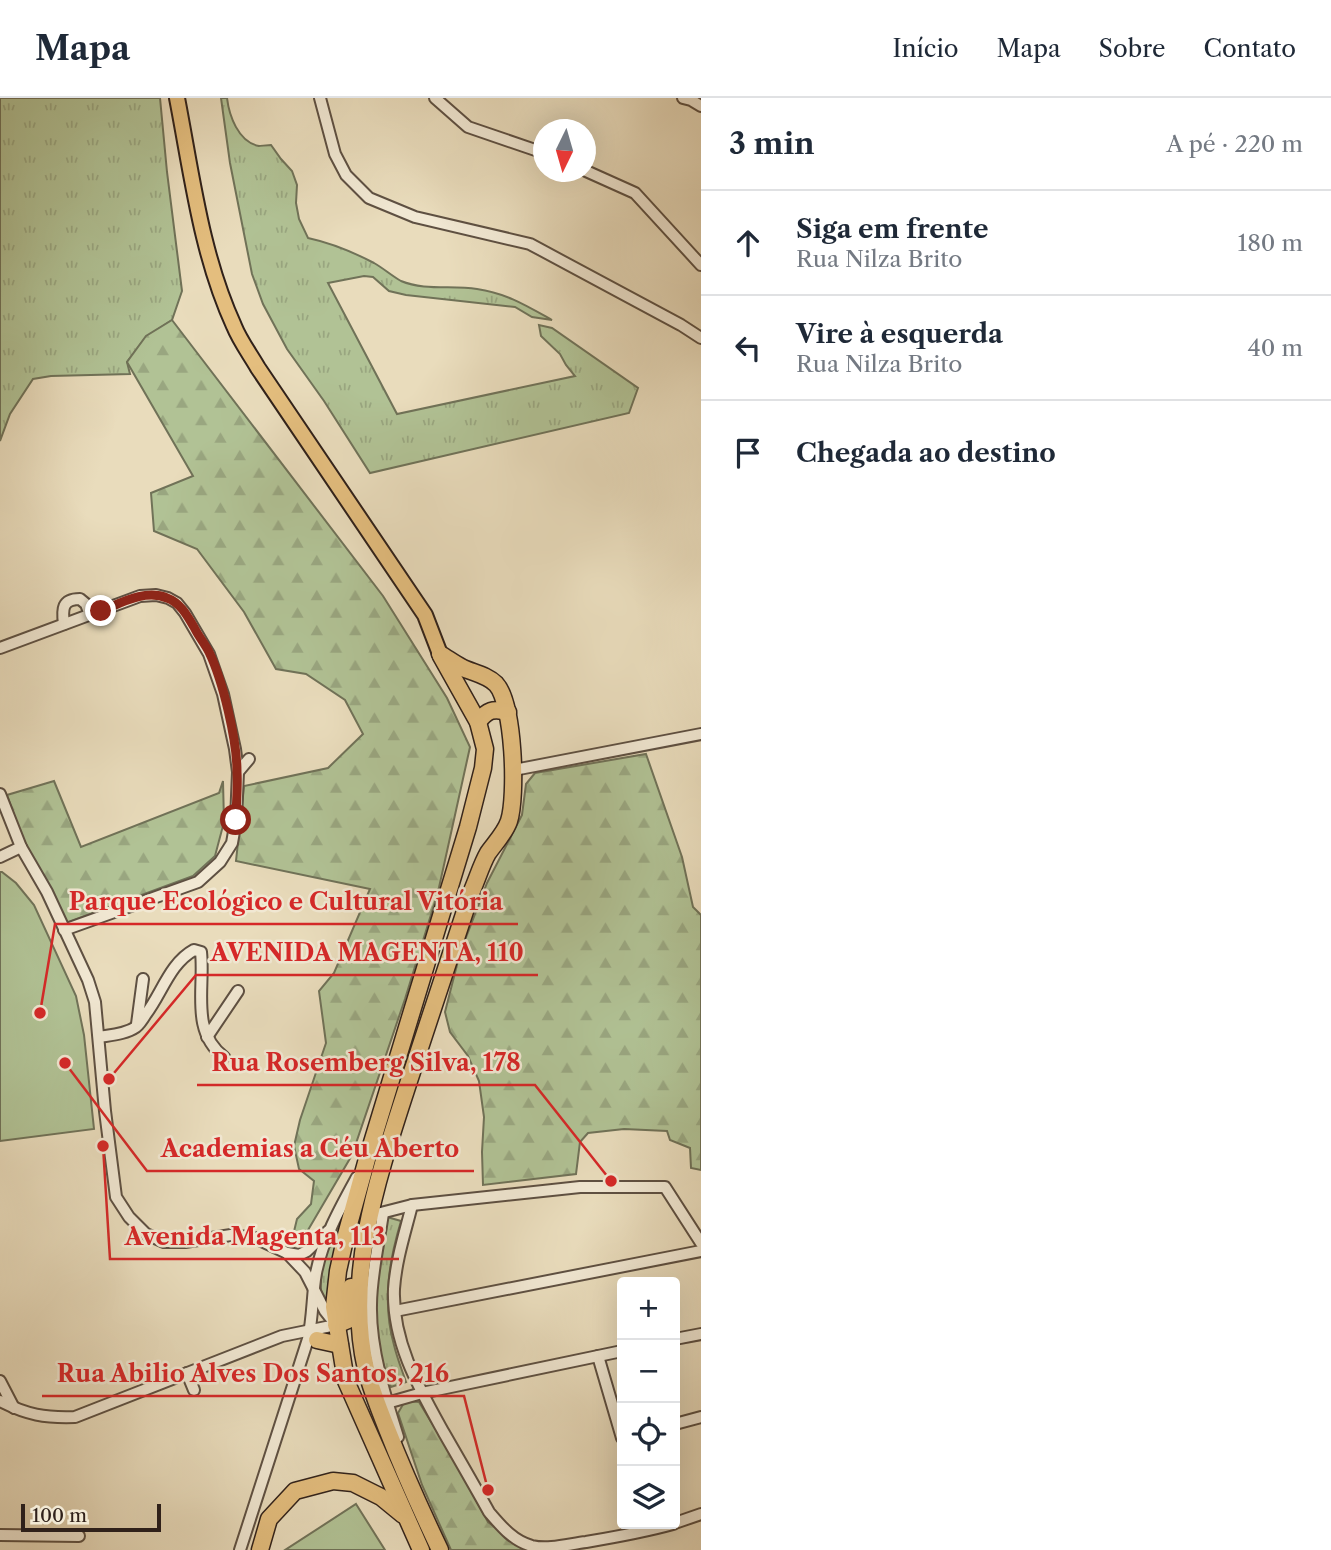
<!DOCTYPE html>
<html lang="pt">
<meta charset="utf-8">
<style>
body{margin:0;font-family:"Libre Caslon Text",serif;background:#f6f6f7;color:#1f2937}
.controls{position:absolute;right:21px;bottom:21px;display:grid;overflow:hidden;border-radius:7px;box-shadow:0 7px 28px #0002}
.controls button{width:63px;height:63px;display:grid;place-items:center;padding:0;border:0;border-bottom:2px solid #e0e1e3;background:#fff;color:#1f2937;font:35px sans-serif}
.compass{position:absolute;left:533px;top:21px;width:63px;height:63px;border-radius:50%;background:#fff;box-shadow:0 7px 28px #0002;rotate:185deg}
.scale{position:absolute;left:21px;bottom:18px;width:140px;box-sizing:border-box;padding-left:7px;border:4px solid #30211a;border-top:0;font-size:19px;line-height:24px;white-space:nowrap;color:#30211a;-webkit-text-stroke:5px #f1e8d3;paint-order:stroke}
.stop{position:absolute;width:21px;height:21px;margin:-16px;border:5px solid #8f2418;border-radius:50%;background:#fff}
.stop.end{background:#8f2418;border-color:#fff;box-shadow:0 2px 7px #0008}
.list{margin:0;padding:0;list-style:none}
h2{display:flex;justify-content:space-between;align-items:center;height:91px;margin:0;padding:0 28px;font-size:30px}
h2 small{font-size:23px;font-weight:400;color:#747a83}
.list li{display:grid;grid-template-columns:46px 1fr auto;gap:21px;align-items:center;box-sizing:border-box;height:105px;padding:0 28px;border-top:2px solid #e0e1e3}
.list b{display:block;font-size:26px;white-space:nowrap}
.list p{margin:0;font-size:23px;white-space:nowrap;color:#747a83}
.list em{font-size:23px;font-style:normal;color:#747a83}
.icon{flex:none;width:38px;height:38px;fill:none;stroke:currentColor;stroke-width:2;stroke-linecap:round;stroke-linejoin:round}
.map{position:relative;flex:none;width:701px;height:1452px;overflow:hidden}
header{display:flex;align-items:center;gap:42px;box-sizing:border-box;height:98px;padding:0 35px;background:#fff;border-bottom:2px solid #e0e1e3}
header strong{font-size:33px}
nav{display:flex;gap:38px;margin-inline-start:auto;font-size:24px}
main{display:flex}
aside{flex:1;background:#fff}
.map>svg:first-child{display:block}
</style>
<header>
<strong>Mapa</strong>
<nav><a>Início</a><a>Mapa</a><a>Sobre</a><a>Contato</a></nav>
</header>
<main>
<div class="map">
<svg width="701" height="1452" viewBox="0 0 701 1452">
<defs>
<pattern id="grass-tufts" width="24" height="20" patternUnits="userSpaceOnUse" patternTransform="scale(1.75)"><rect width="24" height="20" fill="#b1c295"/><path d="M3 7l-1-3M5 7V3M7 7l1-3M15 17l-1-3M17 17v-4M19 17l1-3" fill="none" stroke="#99a680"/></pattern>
<pattern id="forest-firs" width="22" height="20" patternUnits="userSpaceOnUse" patternTransform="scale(1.75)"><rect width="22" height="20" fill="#b1c295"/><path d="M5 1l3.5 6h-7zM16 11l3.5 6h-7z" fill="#99a680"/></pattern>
</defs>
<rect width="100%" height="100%" fill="#e9dcbc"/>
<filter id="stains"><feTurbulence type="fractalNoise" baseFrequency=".00286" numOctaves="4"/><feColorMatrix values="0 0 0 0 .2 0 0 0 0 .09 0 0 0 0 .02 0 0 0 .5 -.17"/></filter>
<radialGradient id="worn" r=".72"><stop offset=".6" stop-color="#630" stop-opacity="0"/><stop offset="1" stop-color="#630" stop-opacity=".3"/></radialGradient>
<!-- grass -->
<g fill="url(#grass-tufts)" stroke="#707258" stroke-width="2">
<path d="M0,0H160L167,74L182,193L172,222L146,239L127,264L130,276L51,278L33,281L10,316L0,343Z"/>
<path d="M221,0H227C229,17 238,44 259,48C260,48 269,47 271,47L281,61L292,73L297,87L296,105L299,121L308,140C331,145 353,154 374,165C383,170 392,178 401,183C425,193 452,187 477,191C506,195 527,208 552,222L532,219L515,209L406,197L389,193L373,179L364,178L328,185L397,316L575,278L566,267L560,256L541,238L539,227L552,230L638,290L629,315L370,375L324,303L287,251L263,206L252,176L230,65Z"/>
<path d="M355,1094L327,1213C325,1206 322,1199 321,1192C319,1156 339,1124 355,1094Z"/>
<path d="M387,1119L401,1123C389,1163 382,1205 394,1247C397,1260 402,1272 406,1284L391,1289L380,1256L374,1207L382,1144Z"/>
</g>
<!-- forest -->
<g fill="url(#forest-firs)" stroke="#707258" stroke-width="2">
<path d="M172,222L383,498L447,600L470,649L438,794L405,901L352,1057L301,1144L290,1150L297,1121L311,1106L314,1083L299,1071L294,1048L300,1022L326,945L319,893L334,875L370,791L236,763L244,688L328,670L363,636L345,602L306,576L276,571L244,514L197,451L154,433L151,395L193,378L127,264L146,238Z"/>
<path d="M646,656L682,759L693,809L701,817V1072L691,1070L690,1050L670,1042L667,1033L624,1031L588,1035L580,1044L576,1076L483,1087L482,1054L484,1019L479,983L468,958L450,934L445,914L460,855L487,785L522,717L526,686L535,675Z"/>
<path d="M54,683L81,749L219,695L223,683L224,724L215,758L193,778L63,826L25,748L7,697Z"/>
<path d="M405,1303L419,1304L452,1358L488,1424L521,1448L522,1452H451L422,1387L398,1315Z"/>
</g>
<!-- park -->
<g fill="#b1c295" stroke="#707258" stroke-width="2">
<path d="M0,774H2L16,785L34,807L76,898L84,937L94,1031L0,1043Z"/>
<path d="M356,1406L385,1452H285Z"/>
</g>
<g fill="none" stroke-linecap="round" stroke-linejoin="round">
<!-- minor casing -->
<g stroke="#5e5042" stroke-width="14">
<g id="minor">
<path d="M320,0L335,56L346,77L369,100L415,119L530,146L681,227L701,240"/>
<path d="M435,0L468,29L544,55"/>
<path d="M683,0L691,2L701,8"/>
<path d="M586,73L635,95L701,167"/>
<path d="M64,526C62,511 62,501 80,501L86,506L90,517"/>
<path d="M0,550L140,498L156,497L168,500L177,505L185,515L209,556L223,596L235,651L238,674L236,722L232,745L220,764L198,784L64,832"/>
<path d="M514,672L701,636"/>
<path d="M238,674L249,661"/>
<path d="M0,696L21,749L47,794L88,882L95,904L105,1013L116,1099L129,1119L146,1136L164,1144H185L231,1137L255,1140L287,1155L299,1157L307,1153L328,1133"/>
<path d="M0,759L21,749"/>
<path d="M137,926L143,881"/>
<path d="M99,939C111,937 126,936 136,929C140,926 143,921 146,916C162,895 170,865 194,852L201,854C205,890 190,933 224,959"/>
<path d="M207,939L238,893"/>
<path d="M412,1107C405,1135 396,1162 394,1191C392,1244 419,1290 444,1335C459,1361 474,1387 489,1414C501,1428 513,1443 532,1448C549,1452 569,1446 586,1444C616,1439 644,1434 673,1426"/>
<path d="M383,1115C379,1144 371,1178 371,1207C370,1250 385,1298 398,1339"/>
<path d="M369,1118L412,1107L580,1089H665L701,1145"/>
<path d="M287,1155L305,1174L325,1213L336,1227"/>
<path d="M395,1213L701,1153"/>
<path d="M675,1241L701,1236"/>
<path d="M598,1258L622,1340"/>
<path d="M187,1275L194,1292"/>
<path d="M0,1283L14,1310"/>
<path d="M0,1303C27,1317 45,1320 75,1319L282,1238L336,1227"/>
<path d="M387,1305L422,1295L622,1253"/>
<path d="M675,1326L701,1319"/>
<path d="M675,1425L701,1416"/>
<path d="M0,1437L79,1438"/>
<path d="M240,1452L308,1241C313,1219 312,1197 316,1175C323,1140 340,1110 357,1079"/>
</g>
</g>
<!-- major casing -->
<g stroke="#30211a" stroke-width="18">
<path id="major" d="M177,0C192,77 201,156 234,228C240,243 250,256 258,270L425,517L440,556"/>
</g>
<!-- highway casing -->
<g stroke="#30211a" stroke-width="19">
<g id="highway">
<path d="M440,556C447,560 455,566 463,570C474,575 487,577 496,586C514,606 517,698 509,723C505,735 495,745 488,755C481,767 477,782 471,795C450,858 429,922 408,986C379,1076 344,1176 366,1271C371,1291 379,1311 387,1331C403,1372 421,1412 440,1452"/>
<path d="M478,624C487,612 493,610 508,614"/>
<path d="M336,1227L348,1222L351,1189"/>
<path d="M317,1242L340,1247"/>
<path d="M260,1452L269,1421L295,1393L333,1383L353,1385L381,1399L403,1417"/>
<path d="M421,1452L346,1283L334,1209L338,1173L346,1137L367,1061L468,729L483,670L485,651L478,624L441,558"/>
</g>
</g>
<!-- minor -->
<use href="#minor" stroke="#f1e8d3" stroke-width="10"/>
<!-- major -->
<use href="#major" stroke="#e4be7e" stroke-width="14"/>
<!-- highway -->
<use href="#highway" stroke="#e4be7e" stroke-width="16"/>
</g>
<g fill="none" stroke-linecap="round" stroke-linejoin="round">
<!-- route -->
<path stroke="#8f2418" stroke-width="9" d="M101,513C121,505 145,491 167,500C181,505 188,519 195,531C199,539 205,546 209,554C223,583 237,642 237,674C238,690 236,706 236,722"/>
</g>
<!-- callouts -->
<path fill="none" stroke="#d62828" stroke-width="2.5" d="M40 915L55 826H518M109 981L196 877H538M611 1083L535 987H197M65 965L147 1073H474M103 1048L110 1161H399M488 1392L464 1298H42"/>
<g fill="#d62828" stroke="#f1e8d3" stroke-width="2.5">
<circle cx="40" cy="915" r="7"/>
<circle cx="109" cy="981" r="7"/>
<circle cx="611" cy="1083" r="7"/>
<circle cx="65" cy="965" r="7"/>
<circle cx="103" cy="1048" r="7"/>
<circle cx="488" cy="1392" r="7"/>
</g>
<g font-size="24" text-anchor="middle" font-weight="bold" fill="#d62828" stroke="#f1e8d3" stroke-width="5" stroke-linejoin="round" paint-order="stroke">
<text x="286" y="812">Parque Ecológico e Cultural Vitória</text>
<text x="367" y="863">AVENIDA MAGENTA, 110</text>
<text x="366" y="973">Rua Rosemberg Silva, 178</text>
<text x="310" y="1059">Academias a Céu Aberto</text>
<text x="255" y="1147">Avenida Magenta, 113</text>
<text x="253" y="1284">Rua Abilio Alves Dos Santos, 216</text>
</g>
<rect width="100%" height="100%" filter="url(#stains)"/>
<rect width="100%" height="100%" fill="url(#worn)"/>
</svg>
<div class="controls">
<button>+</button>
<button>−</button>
<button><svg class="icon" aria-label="locate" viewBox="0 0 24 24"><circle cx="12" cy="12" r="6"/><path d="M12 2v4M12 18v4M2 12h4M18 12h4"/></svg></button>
<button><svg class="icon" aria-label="layers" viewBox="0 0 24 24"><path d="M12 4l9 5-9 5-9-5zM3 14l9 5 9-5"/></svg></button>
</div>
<svg class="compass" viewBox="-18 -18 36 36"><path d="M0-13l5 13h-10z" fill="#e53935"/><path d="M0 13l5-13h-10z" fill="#747a83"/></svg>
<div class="scale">100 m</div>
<div class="stop" style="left:236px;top:722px"></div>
<div class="stop end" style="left:101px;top:513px"></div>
</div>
<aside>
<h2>3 min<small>A pé · 220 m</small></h2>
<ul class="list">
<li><svg class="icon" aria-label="ahead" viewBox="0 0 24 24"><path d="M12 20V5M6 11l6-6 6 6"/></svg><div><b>Siga em frente</b><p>Rua Nilza Brito</p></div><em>180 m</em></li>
<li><svg class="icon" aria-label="left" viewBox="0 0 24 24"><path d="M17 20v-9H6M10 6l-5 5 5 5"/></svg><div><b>Vire à esquerda</b><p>Rua Nilza Brito</p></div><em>40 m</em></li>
<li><svg class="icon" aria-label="arrive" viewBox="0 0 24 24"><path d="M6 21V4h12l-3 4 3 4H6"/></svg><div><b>Chegada ao destino</b></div></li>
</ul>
</aside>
</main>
